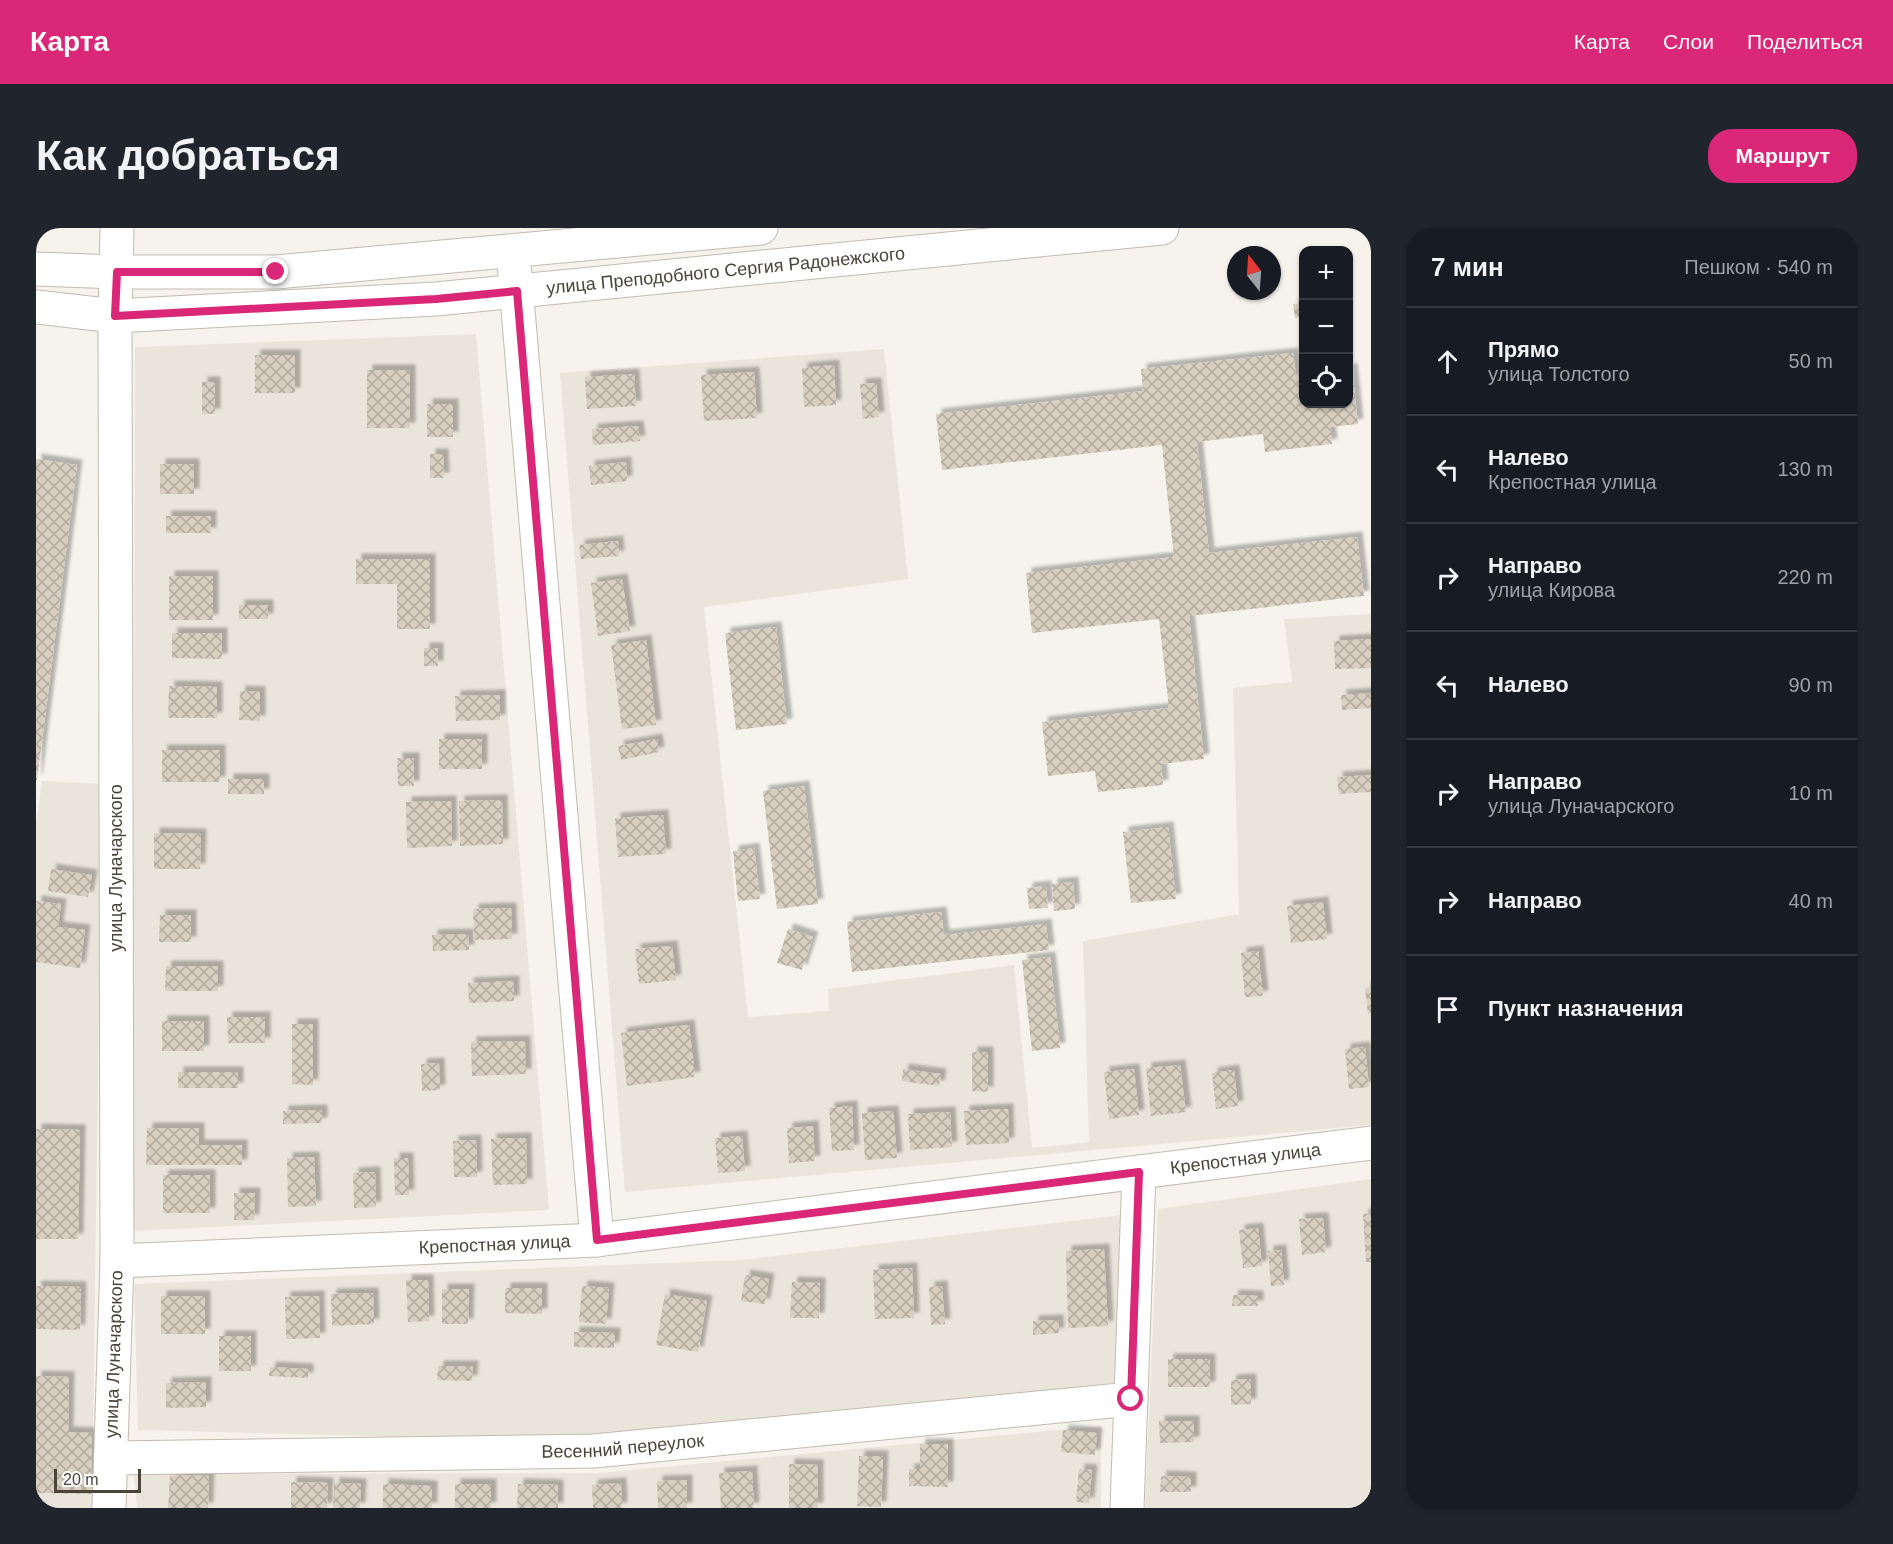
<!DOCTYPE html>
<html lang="ru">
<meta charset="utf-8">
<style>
body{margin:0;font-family:Arial,sans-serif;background:#20242c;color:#f1f3f6}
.controls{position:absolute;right:18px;top:18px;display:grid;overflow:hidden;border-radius:12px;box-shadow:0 2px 4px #0004}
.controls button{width:54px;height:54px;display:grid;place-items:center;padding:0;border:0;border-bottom:2px solid #363941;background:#171b24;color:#f1f3f6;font:30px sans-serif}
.compass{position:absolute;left:1191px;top:18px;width:54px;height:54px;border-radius:50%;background:#171b24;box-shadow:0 2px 4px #0004;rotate:343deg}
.scale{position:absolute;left:18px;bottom:15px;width:87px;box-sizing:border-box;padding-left:6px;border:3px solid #4b4439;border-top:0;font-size:16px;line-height:21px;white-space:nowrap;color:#4b4439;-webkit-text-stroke:4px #fff;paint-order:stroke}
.stop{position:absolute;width:18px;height:18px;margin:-14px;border:4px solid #db2777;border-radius:50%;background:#fff}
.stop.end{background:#db2777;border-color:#fff;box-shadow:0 2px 6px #0008}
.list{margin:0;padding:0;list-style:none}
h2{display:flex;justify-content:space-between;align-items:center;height:78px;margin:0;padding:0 24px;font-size:26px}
h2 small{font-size:20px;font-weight:400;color:#9ea1a6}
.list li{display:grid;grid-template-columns:39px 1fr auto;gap:18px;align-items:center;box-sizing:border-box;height:108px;padding:0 24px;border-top:2px solid #363941}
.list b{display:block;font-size:22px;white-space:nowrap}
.list p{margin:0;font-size:20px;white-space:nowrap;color:#9ea1a6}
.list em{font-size:20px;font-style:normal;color:#9ea1a6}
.icon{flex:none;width:33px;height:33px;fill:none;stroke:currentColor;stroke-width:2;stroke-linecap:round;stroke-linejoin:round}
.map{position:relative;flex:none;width:1335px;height:1280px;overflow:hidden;border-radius:24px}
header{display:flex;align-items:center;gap:36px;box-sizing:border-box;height:84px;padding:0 30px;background:#db2777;color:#fff}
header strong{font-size:28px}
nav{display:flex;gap:33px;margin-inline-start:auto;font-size:21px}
.intro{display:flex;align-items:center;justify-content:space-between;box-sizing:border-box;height:144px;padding:0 36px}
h1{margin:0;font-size:42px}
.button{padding:15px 27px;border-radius:24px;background:#db2777;color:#fff;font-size:21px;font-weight:700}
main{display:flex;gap:36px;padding:0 36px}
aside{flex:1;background:#171b24;border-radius:24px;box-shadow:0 2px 4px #0004}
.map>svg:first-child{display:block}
</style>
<header>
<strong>Карта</strong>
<nav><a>Карта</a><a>Слои</a><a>Поделиться</a></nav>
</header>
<div class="intro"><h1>Как добраться</h1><a class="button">Маршрут</a></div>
<main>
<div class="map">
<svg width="1335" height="1280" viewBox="0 0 1335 1280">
<defs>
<pattern id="building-cross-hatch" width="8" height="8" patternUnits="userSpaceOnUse" patternTransform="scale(1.5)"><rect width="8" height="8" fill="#d8cfc1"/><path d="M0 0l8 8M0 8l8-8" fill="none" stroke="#b1aa9e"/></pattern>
<filter id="shadow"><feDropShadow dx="5.5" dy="-5.5" stdDeviation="1.5" flood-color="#0004"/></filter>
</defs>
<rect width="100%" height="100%" fill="#f6f3ec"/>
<!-- residential -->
<g fill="#eae5da">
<path d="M440,106L513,982L97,1003L99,119Z"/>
<path d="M848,121L872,351L668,379L712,789L793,783L792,761L978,737L996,920L1053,914L1047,713L1203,686L1197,460L1256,454L1248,391L1335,386V897L589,964L524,145Z"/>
<path d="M6,553L66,556L56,1280H0V598Z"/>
<path d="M1335,951V1280H1109L1122,981Z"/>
<path d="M1086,987L1079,1155L564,1214L102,1202L98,1056L705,1032Z"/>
<path d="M1065,1198V1280H101L98,1246L563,1245Z"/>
</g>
<!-- building -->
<g fill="url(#building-cross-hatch)" filter="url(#shadow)">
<path d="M1268,75V89L1259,90L1257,76Z"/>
<path d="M1257,125L1260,147L1268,146V176H1312V141H1316L1322,196L1294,199L1296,216L1229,224L1227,206L1161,214L1173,325L1321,309L1328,368L1153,388L1168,531L1125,536L1127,557L1062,564L1059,543L1012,548L1006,494L1133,480L1123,391L996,405L990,345L1138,329L1126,217L906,242L900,186L1107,163L1105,141Z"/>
<rect x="219" y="127" width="40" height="38"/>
<path d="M798,137L800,177L768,179L766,140Z"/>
<rect x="331" y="142" width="43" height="58"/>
<path d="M718,144L721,190L668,193L665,147Z"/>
<path d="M598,146L600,178L551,181L549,149Z"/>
<rect x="166" y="154" width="13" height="32"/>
<path d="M840,155L843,189L827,191L824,156Z"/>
<rect x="391" y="176" width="26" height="33"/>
<path d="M602,198L604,213L557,217L556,201Z"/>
<path d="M394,226H407L408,250H394Z"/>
<path d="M0,231L41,237L1,552H0Z"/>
<path d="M590,234L591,253L555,257L553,238Z"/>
<rect x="124" y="236" width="34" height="30"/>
<rect x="130" y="288" width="45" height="17"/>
<path d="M582,313L583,328L545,331L543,317Z"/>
<path d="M320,331H394V401H361V356H320Z"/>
<rect x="133" y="348" width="44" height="44"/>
<path d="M586,351L594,403L562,408L555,355Z"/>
<rect x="203" y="377" width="29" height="14"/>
<path d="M740,399L751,496L700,502L689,405Z"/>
<path d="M136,405H186V431L136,430Z"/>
<path d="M1335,411V440L1299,441L1298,413Z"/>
<path d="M610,412L620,497L586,501L575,417Z"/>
<rect x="388" y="420" width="14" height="18"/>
<path d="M133,458L181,459V490H132Z"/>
<path d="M204,463L224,464V493L203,492Z"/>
<path d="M1335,465V480L1306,482L1305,467Z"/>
<path d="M464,467V492L420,493L419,468Z"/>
<rect x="403" y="511" width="43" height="30"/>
<path d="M621,511L623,524L585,532L582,518Z"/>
<rect x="126" y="522" width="58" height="32"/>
<path d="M361,530H378V558H362Z"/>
<path d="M1335,547V564L1303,566L1301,549Z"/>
<rect x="192" y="551" width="36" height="15"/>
<path d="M768,558L782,676L741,681L727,563Z"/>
<path d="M466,572L467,616L424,618L423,573Z"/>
<path d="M415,573L416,618L371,620L370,574Z"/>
<path d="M627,587L630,626L582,629L579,590Z"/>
<path d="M1132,599L1140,671L1095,675L1087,604Z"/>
<path d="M118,605L165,606L164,641H118Z"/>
<path d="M718,620L724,671L702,673L697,623Z"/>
<path d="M15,641L56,647L52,669L12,663Z"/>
<path d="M1037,654L1039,681L1018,683L1016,656Z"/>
<path d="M1010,658L1012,680L993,681L991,660Z"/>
<path d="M0,673L25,676L22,699L49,702L44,740L0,734Z"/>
<path d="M1287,674L1291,711L1255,715L1251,678Z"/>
<path d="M475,680L476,711L438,712L437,681Z"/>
<path d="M905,684L908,707L1010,696L1013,722L816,744L811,694Z"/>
<path d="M124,687H155V714H123Z"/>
<path d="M752,701L777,709L766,742L741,735Z"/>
<path d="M432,706L433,722L397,723L396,707Z"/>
<path d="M636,718L640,752L603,756L599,721Z"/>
<path d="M1222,723L1227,768L1209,769L1205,725Z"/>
<path d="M1014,729L1024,820L996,823L986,732Z"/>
<path d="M130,738H182V763H129Z"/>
<path d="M478,753V773L433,775L432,755Z"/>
<path d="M1335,759V785L1332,786L1329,760Z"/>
<path d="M191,789H229V815H192Z"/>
<rect x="126" y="793" width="42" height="30"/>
<path d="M256,796H277V857L256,856Z"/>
<path d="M653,797L659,849L591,858L585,805Z"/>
<path d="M489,813L490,846L436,848L435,814Z"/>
<path d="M1329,819L1333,859L1313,861L1309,821Z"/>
<path d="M936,824H952V864L936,863Z"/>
<path d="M403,835L404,862L386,863L385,836Z"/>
<path d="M1144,837L1150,884L1115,888L1110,840Z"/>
<path d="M867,841L905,846L903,858L866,853Z"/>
<path d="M1098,841L1103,887L1073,891L1068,844Z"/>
<path d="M1198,842L1202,878L1180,881L1176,845Z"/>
<rect x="142" y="844" width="60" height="16"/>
<path d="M816,878L818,922L796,923L793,880Z"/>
<path d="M972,881L973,915L930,917L928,883Z"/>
<path d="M286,882V895L247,896V883Z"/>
<path d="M857,883L861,930L829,932L826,885Z"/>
<path d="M914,884L916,919L874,922L872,886Z"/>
<path d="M777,898L779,933L753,935L751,900Z"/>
<path d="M111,900H163V917H206V937H110Z"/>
<path d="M0,901L44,902L42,1011H0Z"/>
<path d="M706,908L709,943L682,945L679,910Z"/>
<path d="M490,910L491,956L457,957L455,911Z"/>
<path d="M440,912L441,949H418L417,913Z"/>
<path d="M278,929L280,978L252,979L251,930Z"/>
<path d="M358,930H372L373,967H359Z"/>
<path d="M339,944L340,979L318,980L317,945Z"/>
<rect x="127" y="947" width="47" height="38"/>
<path d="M198,965H219L218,992H198Z"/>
<path d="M1335,985V1034H1330L1327,986Z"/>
<path d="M1287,990L1290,1024L1266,1027L1263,991Z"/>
<path d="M1222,1000L1226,1038L1207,1040L1203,1002Z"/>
<path d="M1068,1021L1072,1098L1032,1100L1030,1023Z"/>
<path d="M1245,1022L1248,1057L1235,1058L1232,1023Z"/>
<path d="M876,1040L878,1090L839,1091L837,1042Z"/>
<path d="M709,1047L733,1051L729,1076L705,1073Z"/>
<path d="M370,1052H392L393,1093L372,1094Z"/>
<path d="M756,1054L784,1055L783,1090H754Z"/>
<path d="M0,1058L45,1059L44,1102L0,1101Z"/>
<path d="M546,1058L573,1060L570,1096L543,1094Z"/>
<path d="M906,1058L909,1096L895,1097L893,1059Z"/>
<path d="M469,1060H506V1086L469,1085Z"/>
<path d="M406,1061H433L432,1096H406Z"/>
<path d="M337,1065L338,1096L296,1098L295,1066Z"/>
<path d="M629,1066L671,1073L662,1124L620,1117Z"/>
<path d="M1197,1067L1222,1068V1078H1196Z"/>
<rect x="125" y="1068" width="44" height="38"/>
<path d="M283,1068L284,1110L250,1111L249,1069Z"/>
<path d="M1022,1092L1023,1105L997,1107V1093Z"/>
<path d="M538,1104L579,1105L578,1120L538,1119Z"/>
<rect x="183" y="1108" width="32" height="35"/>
<rect x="1132" y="1131" width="42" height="28"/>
<path d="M402,1138H437L436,1153L401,1152Z"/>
<path d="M234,1139L272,1141V1150L233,1148Z"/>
<path d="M0,1148L33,1149L32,1204L56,1205L55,1266L0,1265Z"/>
<path d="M1215,1151V1176L1195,1177V1152Z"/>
<path d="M170,1154V1179L130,1180V1155Z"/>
<path d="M1123,1193H1158V1214L1124,1215Z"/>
<path d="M1027,1202L1061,1205L1059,1227L1025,1224Z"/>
<path d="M884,1216H912V1259L873,1258V1241H884Z"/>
<path d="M823,1228H847L845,1279L821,1278Z"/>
<path d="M753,1236L782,1237V1280H753Z"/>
<path d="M1043,1241L1056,1242L1053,1275L1040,1274Z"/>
<path d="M716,1243L718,1280H685L683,1245Z"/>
<path d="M134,1247L173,1248L172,1280H132Z"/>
<path d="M1125,1248L1155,1249V1264H1124Z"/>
<path d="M651,1252V1280H622L621,1253Z"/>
<path d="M255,1254L292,1255L291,1280H255Z"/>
<path d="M298,1255L325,1256L324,1280H297Z"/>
<path d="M585,1255L586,1280H557L556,1257Z"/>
<path d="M347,1256L396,1258V1280H347Z"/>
<rect x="419" y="1256" width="36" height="24"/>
<path d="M482,1256L522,1257V1280H481Z"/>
</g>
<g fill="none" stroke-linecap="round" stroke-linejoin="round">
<!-- minor casing -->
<g stroke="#c2bbae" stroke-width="35">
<g id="minor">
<path d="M477,23L561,1012"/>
<path id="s1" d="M81,1033L561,1012L1335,915"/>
<path id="s2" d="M75,1230L558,1223L1095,1171"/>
<path id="s3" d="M73,1280L81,1033L79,88L81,0"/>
<path d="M1091,1280L1103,944"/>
</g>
</g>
<!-- tertiary casing -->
<g stroke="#c2bbae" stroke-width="35">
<g id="tertiary">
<path d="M0,41L81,44H240L725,0"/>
<path id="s4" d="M0,79L79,88L400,71L1126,0"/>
</g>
</g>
<!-- minor -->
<use href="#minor" stroke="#fff" stroke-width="33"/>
<!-- tertiary -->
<use href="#tertiary" stroke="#fff" stroke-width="33"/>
</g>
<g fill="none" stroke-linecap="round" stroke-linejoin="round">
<!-- route -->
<path stroke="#db2777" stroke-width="8" d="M240,44H81L79,88L400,71L481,63L561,1012L1103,944L1095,1171"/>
</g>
<g text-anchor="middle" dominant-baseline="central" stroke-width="5" stroke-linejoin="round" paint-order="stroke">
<!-- street labels -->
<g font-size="18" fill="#4b4439" stroke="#fff">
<text stroke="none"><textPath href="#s4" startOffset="692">улица Преподобного Сергия Радонежского</textPath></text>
<text transform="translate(80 640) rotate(-90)">улица Луначарского</text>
<text stroke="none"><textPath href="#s1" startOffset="1134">Крепостная улица</textPath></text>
<text stroke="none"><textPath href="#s1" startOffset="378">Крепостная улица</textPath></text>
<text stroke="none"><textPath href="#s3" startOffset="154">улица Луначарского</textPath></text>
<text stroke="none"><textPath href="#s2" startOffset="512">Весенний переулок</textPath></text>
</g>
</g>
</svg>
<div class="controls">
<button>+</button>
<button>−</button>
<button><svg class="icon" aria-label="locate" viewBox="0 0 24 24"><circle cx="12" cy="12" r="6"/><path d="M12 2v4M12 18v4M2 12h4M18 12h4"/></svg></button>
</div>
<svg class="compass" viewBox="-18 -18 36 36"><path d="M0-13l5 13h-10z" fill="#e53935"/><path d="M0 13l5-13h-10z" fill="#9ea1a6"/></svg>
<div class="scale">20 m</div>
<div class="stop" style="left:1095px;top:1171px"></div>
<div class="stop end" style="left:240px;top:44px"></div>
</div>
<aside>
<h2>7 мин<small>Пешком · 540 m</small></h2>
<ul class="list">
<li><svg class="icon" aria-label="ahead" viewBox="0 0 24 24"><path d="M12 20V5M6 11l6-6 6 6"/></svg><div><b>Прямо</b><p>улица Толстого</p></div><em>50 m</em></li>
<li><svg class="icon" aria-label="left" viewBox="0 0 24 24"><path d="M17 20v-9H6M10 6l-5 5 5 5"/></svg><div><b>Налево</b><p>Крепостная улица</p></div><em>130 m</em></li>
<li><svg class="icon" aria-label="right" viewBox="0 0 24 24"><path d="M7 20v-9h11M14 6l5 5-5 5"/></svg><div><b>Направо</b><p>улица Кирова</p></div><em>220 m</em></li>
<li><svg class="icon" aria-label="left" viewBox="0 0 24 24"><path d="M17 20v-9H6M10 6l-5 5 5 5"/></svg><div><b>Налево</b></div><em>90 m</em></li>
<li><svg class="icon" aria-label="right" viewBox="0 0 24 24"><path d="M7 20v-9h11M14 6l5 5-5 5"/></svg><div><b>Направо</b><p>улица Луначарского</p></div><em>10 m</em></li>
<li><svg class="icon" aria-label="right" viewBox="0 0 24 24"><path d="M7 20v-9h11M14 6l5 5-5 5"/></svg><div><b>Направо</b></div><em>40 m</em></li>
<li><svg class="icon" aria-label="arrive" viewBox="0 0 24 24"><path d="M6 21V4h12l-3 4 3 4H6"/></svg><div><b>Пункт назначения</b></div></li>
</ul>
</aside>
</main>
